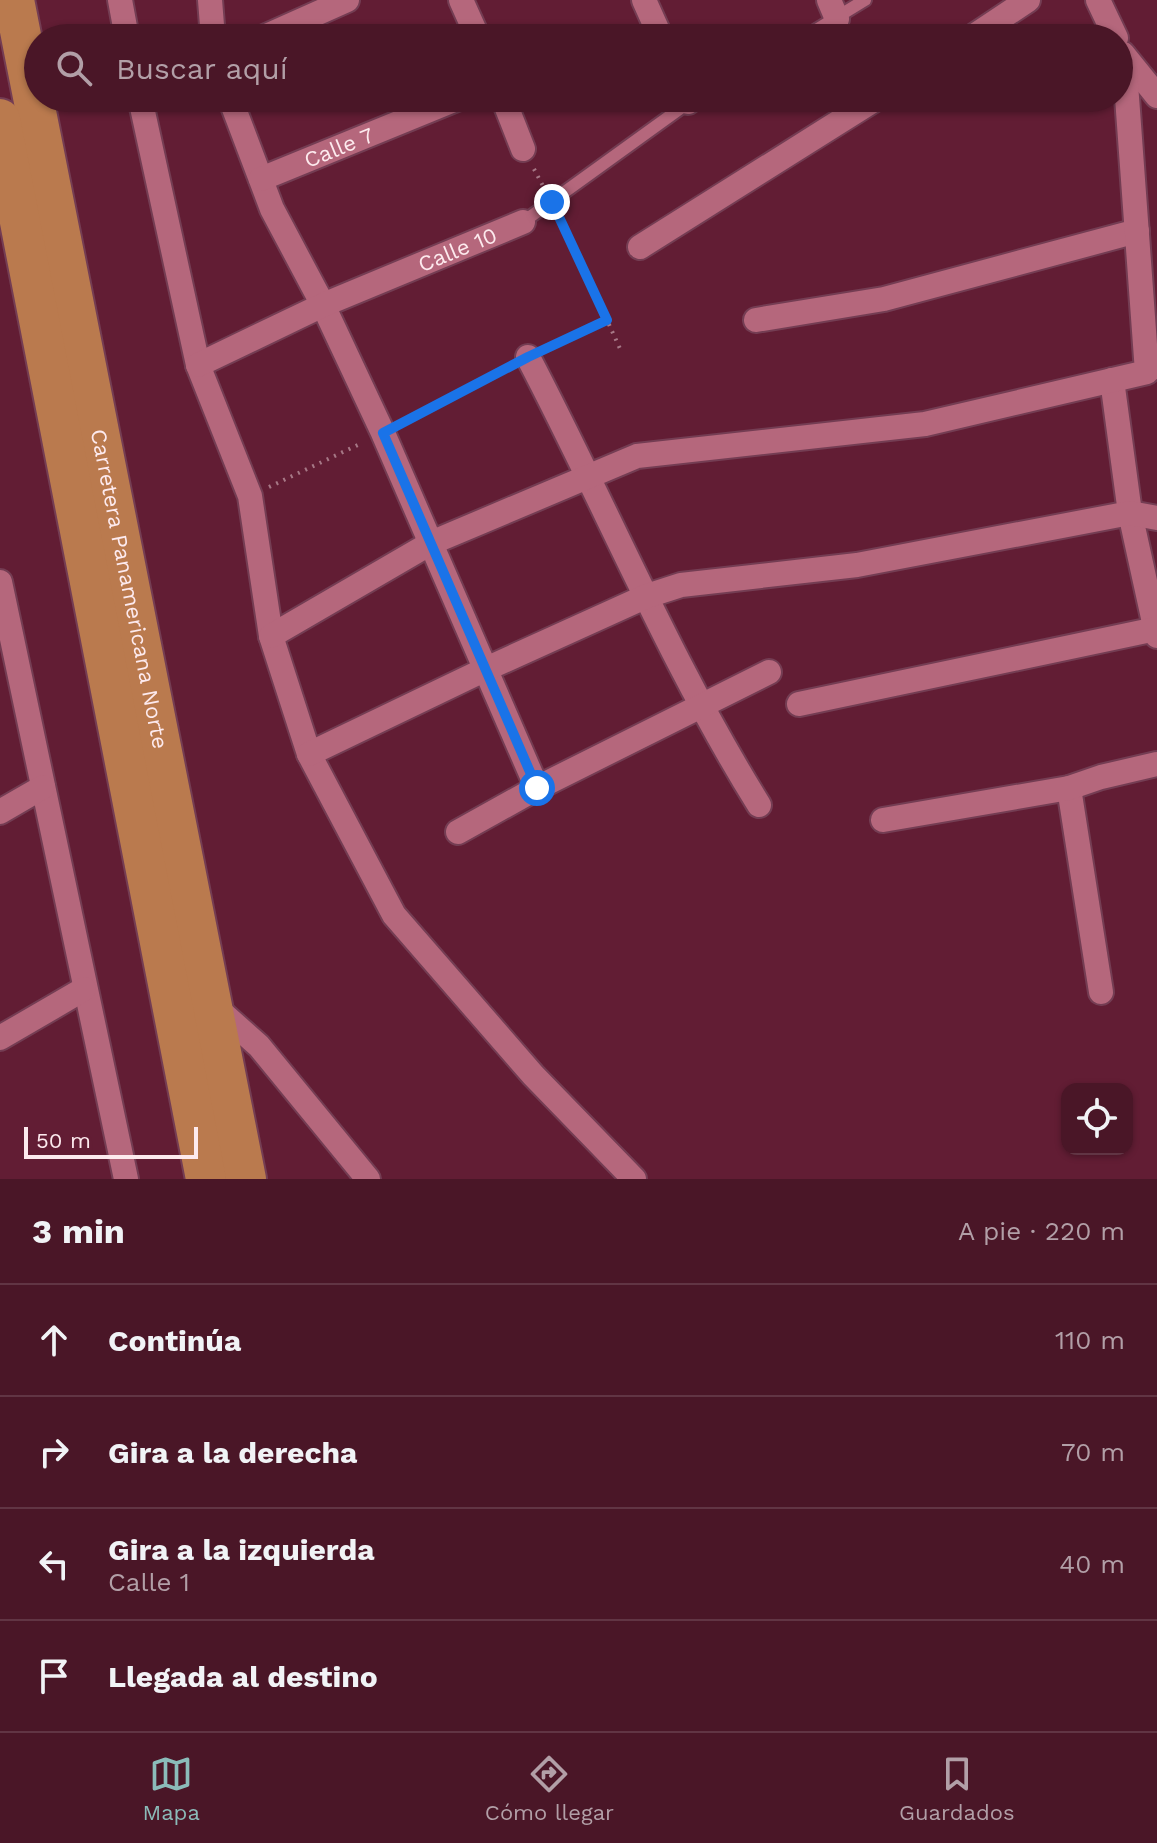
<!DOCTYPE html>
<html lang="es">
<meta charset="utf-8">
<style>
body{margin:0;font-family:"Work Sans",sans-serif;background:#542333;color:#f1f3f6}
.controls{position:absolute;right:24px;bottom:24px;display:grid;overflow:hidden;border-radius:16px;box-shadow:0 2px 6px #0004}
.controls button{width:72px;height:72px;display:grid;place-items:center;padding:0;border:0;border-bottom:2px solid #613544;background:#4a1627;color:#f1f3f6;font:40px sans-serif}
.scale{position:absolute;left:24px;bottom:20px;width:174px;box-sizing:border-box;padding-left:8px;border:4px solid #fdeaee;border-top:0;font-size:22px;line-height:28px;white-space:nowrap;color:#fdeaee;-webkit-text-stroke:6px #621d34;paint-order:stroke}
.stop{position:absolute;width:24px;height:24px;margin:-18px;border:6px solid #1a73e8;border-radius:50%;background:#fff}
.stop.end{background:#1a73e8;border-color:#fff;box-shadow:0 2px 8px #0008}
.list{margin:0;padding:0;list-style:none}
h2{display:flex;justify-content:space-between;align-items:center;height:104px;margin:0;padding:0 32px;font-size:34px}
h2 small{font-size:26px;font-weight:400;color:#b29fa7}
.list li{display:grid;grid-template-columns:52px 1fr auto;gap:24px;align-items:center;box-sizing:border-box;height:112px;padding:0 32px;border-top:2px solid #613544}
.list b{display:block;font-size:30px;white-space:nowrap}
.list p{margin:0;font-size:26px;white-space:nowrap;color:#b29fa7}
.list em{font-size:26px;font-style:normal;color:#b29fa7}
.icon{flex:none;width:44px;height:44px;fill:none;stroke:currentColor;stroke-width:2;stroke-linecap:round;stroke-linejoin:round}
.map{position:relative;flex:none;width:1157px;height:1179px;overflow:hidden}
.search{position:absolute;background:#4a1627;box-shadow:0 2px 6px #0004;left:24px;right:24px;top:24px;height:88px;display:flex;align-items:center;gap:20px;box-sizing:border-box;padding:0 28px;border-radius:44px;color:#b29fa7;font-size:30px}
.sheet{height:552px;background:#4a1627}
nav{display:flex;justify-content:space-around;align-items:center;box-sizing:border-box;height:112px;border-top:2px solid #613544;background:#4a1627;font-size:22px;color:#b29fa7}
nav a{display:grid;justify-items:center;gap:4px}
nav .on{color:#8bbbb9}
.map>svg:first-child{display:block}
</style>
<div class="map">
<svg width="1157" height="1179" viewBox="0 0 1157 1179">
<rect width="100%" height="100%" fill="#621d34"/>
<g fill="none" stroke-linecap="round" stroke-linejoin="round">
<!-- service casing -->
<g stroke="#743d53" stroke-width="16">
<g id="service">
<path d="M803,38L865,0"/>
<path d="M523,222L692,100"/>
</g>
</g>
<!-- minor casing -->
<g stroke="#743d53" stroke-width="28">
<g id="minor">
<path d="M120,0L127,38"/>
<path d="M210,0L213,38"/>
<path d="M461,0L478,38"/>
<path d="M644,0L661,38"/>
<path d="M829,0L837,19"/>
<path d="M1098,0L1116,38"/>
<path d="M262,38L347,0"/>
<path d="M971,38L1028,0"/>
<path d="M1123,54L1157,96"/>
<path d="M140,98L198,365L250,496L271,636L309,754L394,915L533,1075L634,1179"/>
<path d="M230,98L272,209L323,305L383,433L537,788"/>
<path d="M503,98L523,149"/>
<path d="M687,98L688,102"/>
<path id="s1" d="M261,179L459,98"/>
<path d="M640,247L877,98"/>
<path d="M756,320L884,299L1137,231"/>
<path d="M528,357C606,506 670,662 759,805"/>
<path id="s2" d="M198,365L323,305L523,222"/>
<path d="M1112,380L1130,513L1157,636"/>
<path d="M0,582L126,1179"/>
<path d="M271,636L431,543L637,456L925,424L1147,372L1124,56"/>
<path d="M799,704L1156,629"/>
<path d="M309,754L486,669L647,596L681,585L857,565L1130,513L1157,518"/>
<path d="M1069,788L1101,992"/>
<path d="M0,812L43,787"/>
<path d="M883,820L1069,788L1101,777L1157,764"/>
<path d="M458,832L537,788L769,672"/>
<path d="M213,1005L259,1046L368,1179"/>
<path d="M0,1038L84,989"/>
</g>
</g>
<!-- trunk casing -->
<g stroke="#743d53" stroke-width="44">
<g id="trunk">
<path id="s3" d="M14,0L246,1179"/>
<path d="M0,119L206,1179"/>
</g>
</g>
<!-- path -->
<g stroke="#a67886" stroke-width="4" stroke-dasharray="2 6" stroke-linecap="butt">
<path d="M534,169L543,186"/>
<path d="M559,215L622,353"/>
<path d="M548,348L607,320"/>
<path d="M402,423L508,368"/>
<path d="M269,487L362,443"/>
</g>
<!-- service -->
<use href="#service" stroke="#b5677c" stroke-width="12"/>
<!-- minor -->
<use href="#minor" stroke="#b5677c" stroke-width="24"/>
<!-- trunk -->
<use href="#trunk" stroke="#ba7a4e" stroke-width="40"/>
</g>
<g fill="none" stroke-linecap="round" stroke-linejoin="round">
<!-- route -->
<path stroke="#1a73e8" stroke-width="10" d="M537,788L383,433L528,357L607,320L552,202"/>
</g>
<g text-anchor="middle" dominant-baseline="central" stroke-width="6" stroke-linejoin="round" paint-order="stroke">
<!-- street labels -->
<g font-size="22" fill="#fdeaee" stroke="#621d34">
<text stroke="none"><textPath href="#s1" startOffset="84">Calle 7</textPath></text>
<text stroke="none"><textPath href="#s2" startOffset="284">Calle 10</textPath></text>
<text stroke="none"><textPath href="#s3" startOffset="600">Carretera Panamericana Norte</textPath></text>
</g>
</g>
</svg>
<div class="controls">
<button><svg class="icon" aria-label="locate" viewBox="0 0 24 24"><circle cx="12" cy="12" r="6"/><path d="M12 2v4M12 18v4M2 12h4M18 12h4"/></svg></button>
</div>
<div class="scale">50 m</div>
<div class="stop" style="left:537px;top:788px"></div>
<div class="stop end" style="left:552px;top:202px"></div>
<div class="search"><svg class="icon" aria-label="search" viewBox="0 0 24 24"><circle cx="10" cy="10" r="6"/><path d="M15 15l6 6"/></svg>Buscar aquí</div>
</div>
<section class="sheet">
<h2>3 min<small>A pie · 220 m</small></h2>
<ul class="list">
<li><svg class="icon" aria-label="ahead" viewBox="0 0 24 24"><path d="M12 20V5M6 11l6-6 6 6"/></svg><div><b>Continúa</b></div><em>110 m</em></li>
<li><svg class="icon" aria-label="right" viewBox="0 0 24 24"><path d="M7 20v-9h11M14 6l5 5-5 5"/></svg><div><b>Gira a la derecha</b></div><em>70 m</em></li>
<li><svg class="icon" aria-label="left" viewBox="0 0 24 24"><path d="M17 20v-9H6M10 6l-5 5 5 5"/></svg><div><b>Gira a la izquierda</b><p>Calle 1</p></div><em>40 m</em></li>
<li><svg class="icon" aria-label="arrive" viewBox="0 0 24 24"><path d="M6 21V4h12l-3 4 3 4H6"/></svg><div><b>Llegada al destino</b></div></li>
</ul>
</section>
<nav>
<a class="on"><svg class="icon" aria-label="map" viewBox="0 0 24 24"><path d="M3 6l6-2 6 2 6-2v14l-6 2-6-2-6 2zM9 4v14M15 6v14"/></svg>Mapa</a>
<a><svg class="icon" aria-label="directions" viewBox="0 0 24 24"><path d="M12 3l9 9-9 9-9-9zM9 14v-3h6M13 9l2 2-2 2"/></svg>Cómo llegar</a>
<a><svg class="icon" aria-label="saved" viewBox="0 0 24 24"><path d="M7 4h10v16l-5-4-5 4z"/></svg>Guardados</a>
</nav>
